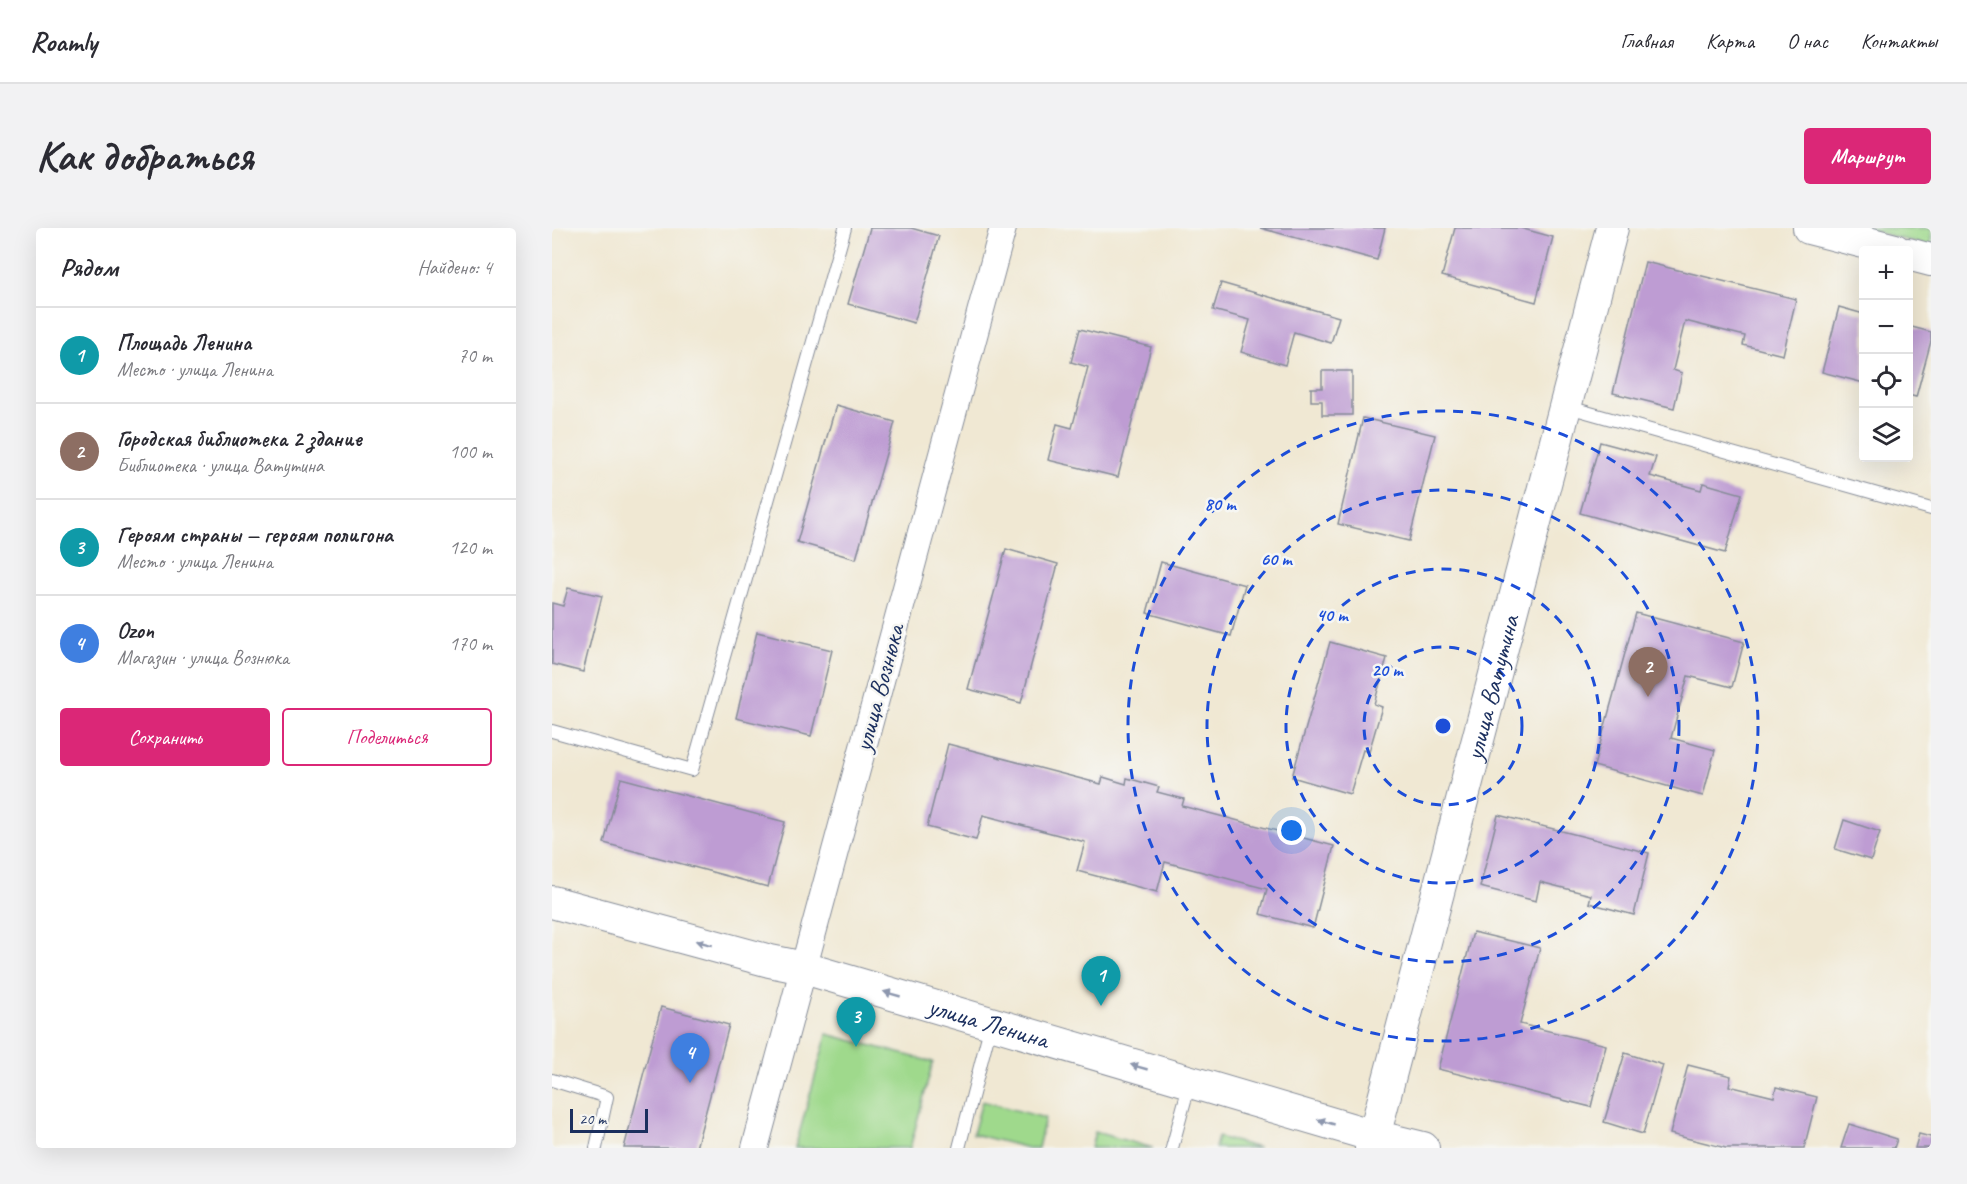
<!DOCTYPE html>
<html lang="ru">
<meta charset="utf-8">
<style>
body{margin:0;font-family:Caveat,sans-serif;background:#f2f2f3;color:#2b2b33}
.controls{position:absolute;right:18px;top:18px;display:grid;overflow:hidden;border-radius:6px;box-shadow:0 6px 24px #0002}
.controls button{width:54px;height:54px;display:grid;place-items:center;padding:0;border:0;border-bottom:2px solid #e1e1e2;background:#fff;color:#2b2b33;font:30px sans-serif}
.scale{position:absolute;left:18px;bottom:15px;width:78px;box-sizing:border-box;padding-left:6px;border:3px solid #1b2f5e;border-top:0;font-size:16px;line-height:21px;white-space:nowrap;color:#1b2f5e;-webkit-text-stroke:4px #f6f6f2;paint-order:stroke}
.you{position:absolute;left:740px;top:603px;width:21px;height:21px;margin:-15px;border:4px solid #fff;border-radius:50%;background:#1a73e8;box-shadow:0 0 0 9px #1a73e833}
.badge{display:grid;place-items:center;width:39px;height:39px;border-radius:50%;background:#db2777;color:#fff;font-size:20px;font-weight:700}
.pin{position:absolute;translate:-50% -50px;filter:drop-shadow(0 2px 3px #0008)}
.pin::after{content:'';position:absolute;top:32px;width:21px;height:18px;background:inherit;clip-path:polygon(0 0,100% 0,50% 100%)}
.list{margin:0;padding:0;list-style:none}
h2{display:flex;justify-content:space-between;align-items:center;height:78px;margin:0;padding:0 24px;font-size:26px}
h2 small{font-size:20px;font-weight:400;color:#7c7c81}
.list li{display:grid;grid-template-columns:39px 1fr auto;gap:18px;align-items:center;box-sizing:border-box;height:96px;padding:0 24px;border-top:2px solid #e1e1e2}
.list b{display:block;font-size:22px;white-space:nowrap}
.list p{margin:0;font-size:20px;white-space:nowrap;color:#7c7c81}
.list em{font-size:20px;font-style:normal;color:#7c7c81}
.actions{display:flex;gap:12px;padding:18px 24px}
.actions a{flex:1;padding:14px 0;border:2px solid #db2777;border-radius:6px;text-align:center;font-size:21px;color:#db2777}
.actions .main{background:#db2777;color:#fff}
.icon{flex:none;width:33px;height:33px;fill:none;stroke:currentColor;stroke-width:2;stroke-linecap:round;stroke-linejoin:round}
.map{position:relative;flex:none;width:1379px;height:920px;overflow:hidden;border-radius:6px}
header{display:flex;align-items:center;gap:36px;box-sizing:border-box;height:84px;padding:0 30px;background:#fff;border-bottom:2px solid #e1e1e2}
header strong{font-size:28px}
nav{display:flex;gap:33px;margin-inline-start:auto;font-size:21px}
.intro{display:flex;align-items:center;justify-content:space-between;box-sizing:border-box;height:144px;padding:0 36px}
h1{margin:0;font-size:42px}
.button{padding:15px 27px;border-radius:6px;background:#db2777;color:#fff;font-size:21px;font-weight:700}
main{display:flex;gap:36px;padding:0 36px}
aside{flex:1;background:#fff;border-radius:6px;box-shadow:0 6px 24px #0002}
.map>svg:first-child{display:block}
</style>
<header>
<strong>Roamly</strong>
<nav><a>Главная</a><a>Карта</a><a>О нас</a><a>Контакты</a></nav>
</header>
<div class="intro"><h1>Как добраться</h1><a class="button">Маршрут</a></div>
<main>
<aside>
<h2>Рядом<small>Найдено: 4</small></h2>
<ul class="list">
<li><span class="badge" style="background:#0f9aa8">1</span><div><b>Площадь Ленина</b><p>Место · улица Ленина</p></div><em>70 m</em></li>
<li><span class="badge" style="background:#8d6e63">2</span><div><b>Городская библиотека 2 здание</b><p>Библиотека · улица Ватутина</p></div><em>100 m</em></li>
<li><span class="badge" style="background:#0f9aa8">3</span><div><b>Героям страны — героям полигона</b><p>Место · улица Ленина</p></div><em>120 m</em></li>
<li><span class="badge" style="background:#3f7fe0">4</span><div><b>Ozon</b><p>Магазин · улица Вознюка</p></div><em>170 m</em></li>
</ul>
<div class="actions"><a class="main">Сохранить</a><a>Поделиться</a></div>
</aside>
<div class="map">
<svg width="1379" height="920" viewBox="0 0 1379 920">
<rect width="100%" height="100%" fill="#f6f6f2"/>
<filter id="ink" filterUnits="userSpaceOnUse"><feTurbulence type="fractalNoise" baseFrequency=".0167" numOctaves="2"/><feDisplacementMap in="SourceGraphic" scale="12" xChannelSelector="R" yChannelSelector="G"/><feConvolveMatrix kernelMatrix="1 2 1 2 8 2 1 2 1" color-interpolation-filters="sRGB"/></filter>
<filter id="wash" filterUnits="userSpaceOnUse"><feTurbulence type="fractalNoise" baseFrequency=".008" numOctaves="4" result="noise"/><feDisplacementMap in="SourceGraphic" scale="24" xChannelSelector="R" yChannelSelector="G"/><feGaussianBlur stdDeviation="1.35" result="paint"/><feColorMatrix in="noise" values="0 0 0 0 0 0 0 0 0 0 0 0 0 0 0 0 0 1.4 0 .05"/><feComposite in="paint" operator="in"/></filter>
<g filter="url(#wash)">
<rect width="100%" height="100%" fill="#f0e8d3"/>
<!-- green -->
<g fill="#9fd98c" stroke="#5d8475" stroke-width="1.5">
<path d="M1310,0H1379V19Z"/>
<path d="M275,806L381,834L358,920H243Z"/>
<path d="M430,873L493,890L486,920H476L421,906Z"/>
<path d="M543,904L601,920H539Z"/>
<path d="M666,909L707,920H663Z"/>
</g>
<g id="blocks">
<!-- building -->
<g fill="#be9cd3">
<path d="M318,0H359L387,8L362,95L296,76Z"/>
<path d="M708,0H833L825,32Z"/>
<path d="M903,0H968L1001,9L984,74L890,48Z"/>
<path d="M1093,34L1244,71L1231,127L1191,117L1193,108L1133,93L1121,142L1130,145L1122,180L1061,165Z"/>
<path d="M669,55L787,89L779,115L742,104L733,137L689,124L698,92L661,82Z"/>
<path d="M1287,79L1312,86V155L1270,144Z"/>
<path d="M1356,98L1379,104V113L1364,169L1356,167Z"/>
<path d="M528,101L599,119L566,249L496,232L505,196L520,200L536,139L519,134Z"/>
<path d="M770,143H800V187H770V173H759V160H770Z"/>
<path d="M284,177L343,194L304,331L245,314Z"/>
<path d="M811,190L883,207L857,313L786,296Z"/>
<path d="M1048,214L1104,229L1098,248L1149,262L1151,255L1190,266L1173,325L1028,285Z"/>
<path d="M454,321L506,336L469,475L416,461Z"/>
<path d="M609,334L693,357L679,408L595,385Z"/>
<path d="M16,360L50,368L31,444L0,436V375L11,378Z"/>
<path d="M1084,385L1192,414L1180,459L1136,448L1119,510L1163,522L1151,568L1042,538Z"/>
<path d="M205,404L280,422L259,508L184,490Z"/>
<path d="M778,414L835,430L822,476L830,479L817,524L811,522L798,566L740,549Z"/>
<path d="M396,516L549,556L551,549L574,556L575,550L607,559L605,564L632,571L630,578L782,618L761,700L708,686L715,661L613,634L605,664L525,643L533,614L431,587L424,612L375,599Z"/>
<path d="M69,550L233,594L216,659L52,615Z"/>
<path d="M946,587L1097,625L1082,687L1037,675L1039,667L988,654L984,673L928,659Z"/>
<path d="M1292,592L1328,604L1319,632L1283,621Z"/>
<path d="M921,704L988,720L968,796L1054,817L1039,879L886,841Z"/>
<path d="M109,779L177,797L144,920H72Z"/>
<path d="M1073,825L1111,837L1091,906L1052,894Z"/>
<path d="M1136,837L1179,848L1177,858L1222,869L1224,859L1265,869L1252,920H1174L1118,906Z"/>
<path d="M1297,896L1345,911L1342,920H1289Z"/>
<path d="M1367,906L1379,909V920H1363Z"/>
</g>
</g>
</g>
<g filter="url(#ink)">
<use href="#blocks" fill-opacity="0" stroke="#868c98" stroke-width="1.5"/>
<g fill="none" stroke-linecap="round" stroke-linejoin="round">
<!-- service casing -->
<g stroke="#868c98" stroke-width="14">
<g id="service">
<path d="M1013,178L1379,281"/>
<path d="M0,503L140,542L293,0"/>
<path d="M0,852L55,869L44,920"/>
<path d="M407,920L439,796"/>
<path d="M620,920L638,854"/>
</g>
</g>
<!-- minor casing -->
<g stroke="#868c98" stroke-width="28">
<path id="minor" d="M203,920L451,0"/>
</g>
<!-- tertiary casing -->
<g stroke="#868c98" stroke-width="34">
<g id="tertiary">
<path d="M1257,0L1343,22"/>
<path d="M1356,26L1379,32"/>
<path id="s1" d="M0,674L218,733L252,740L822,908L871,920"/>
<path id="s2" d="M819,920L1060,0"/>
</g>
</g>
<!-- service -->
<use href="#service" stroke="#fff" stroke-width="12"/>
<!-- minor -->
<use href="#minor" stroke="#fff" stroke-width="26"/>
<!-- tertiary -->
<use href="#tertiary" stroke="#fff" stroke-width="32"/>
</g>
<!-- one-way arrows -->
<defs><path id="oneway-solid" d="M-6-.8H1V-3.2L6.5 0L1 3.2V.8H-6Z" transform="scale(1.5)"/></defs>
<g fill="#8d97ae">
<use href="#oneway-solid" transform="translate(152 715) rotate(-165)"/>
<use href="#oneway-solid" transform="translate(340 766) rotate(-164)"/>
<use href="#oneway-solid" transform="translate(587 839) rotate(-164)"/>
<use href="#oneway-solid" transform="translate(774 894) rotate(-164)"/>
</g>
</g>
<!-- distance rings -->
<g fill="none" stroke="#1d4ed8" stroke-width="3" stroke-dasharray="10 8">
<circle cx="891" cy="498" r="79"/>
<circle cx="891" cy="498" r="157"/>
<circle cx="891" cy="498" r="236"/>
<circle cx="891" cy="498" r="315"/>
</g>
<g text-anchor="middle" dominant-baseline="central" stroke-width="5" stroke-linejoin="round" paint-order="stroke">
<!-- street labels -->
<g font-size="26" fill="#1b2f5e" stroke="#f6f6f2">
<text transform="translate(327 460) rotate(-75)">улица Вознюка</text>
<text stroke="none"><textPath href="#s2" startOffset="476">улица Ватутина</textPath></text>
<text stroke="none"><textPath href="#s1" startOffset="453">улица Ленина</textPath></text>
</g>
</g>
<circle cx="891" cy="498" r="9" fill="#1d4ed8" stroke="#f6f6f2" stroke-width="3"/>
<g font-size="18" text-anchor="middle" font-weight="bold" fill="#1d4ed8" stroke="#f6f6f2" stroke-width="5" stroke-linejoin="round" paint-order="stroke">
<text x="668" y="282">80 m</text>
<text x="724" y="337">60 m</text>
<text x="780" y="393">40 m</text>
<text x="835" y="448">20 m</text>
</g>
</svg>
<div class="controls">
<button>+</button>
<button>−</button>
<button><svg class="icon" aria-label="locate" viewBox="0 0 24 24"><circle cx="12" cy="12" r="6"/><path d="M12 2v4M12 18v4M2 12h4M18 12h4"/></svg></button>
<button><svg class="icon" aria-label="layers" viewBox="0 0 24 24"><path d="M12 4l9 5-9 5-9-5zM3 14l9 5 9-5"/></svg></button>
</div>
<div class="scale">20 m</div>
<div class="you"></div>
<div class="pin badge" style="left:549px;top:778px;background:#0f9aa8">1</div>
<div class="pin badge" style="left:1096px;top:469px;background:#8d6e63">2</div>
<div class="pin badge" style="left:304px;top:819px;background:#0f9aa8">3</div>
<div class="pin badge" style="left:138px;top:855px;background:#3f7fe0">4</div>
</div>
</main>
